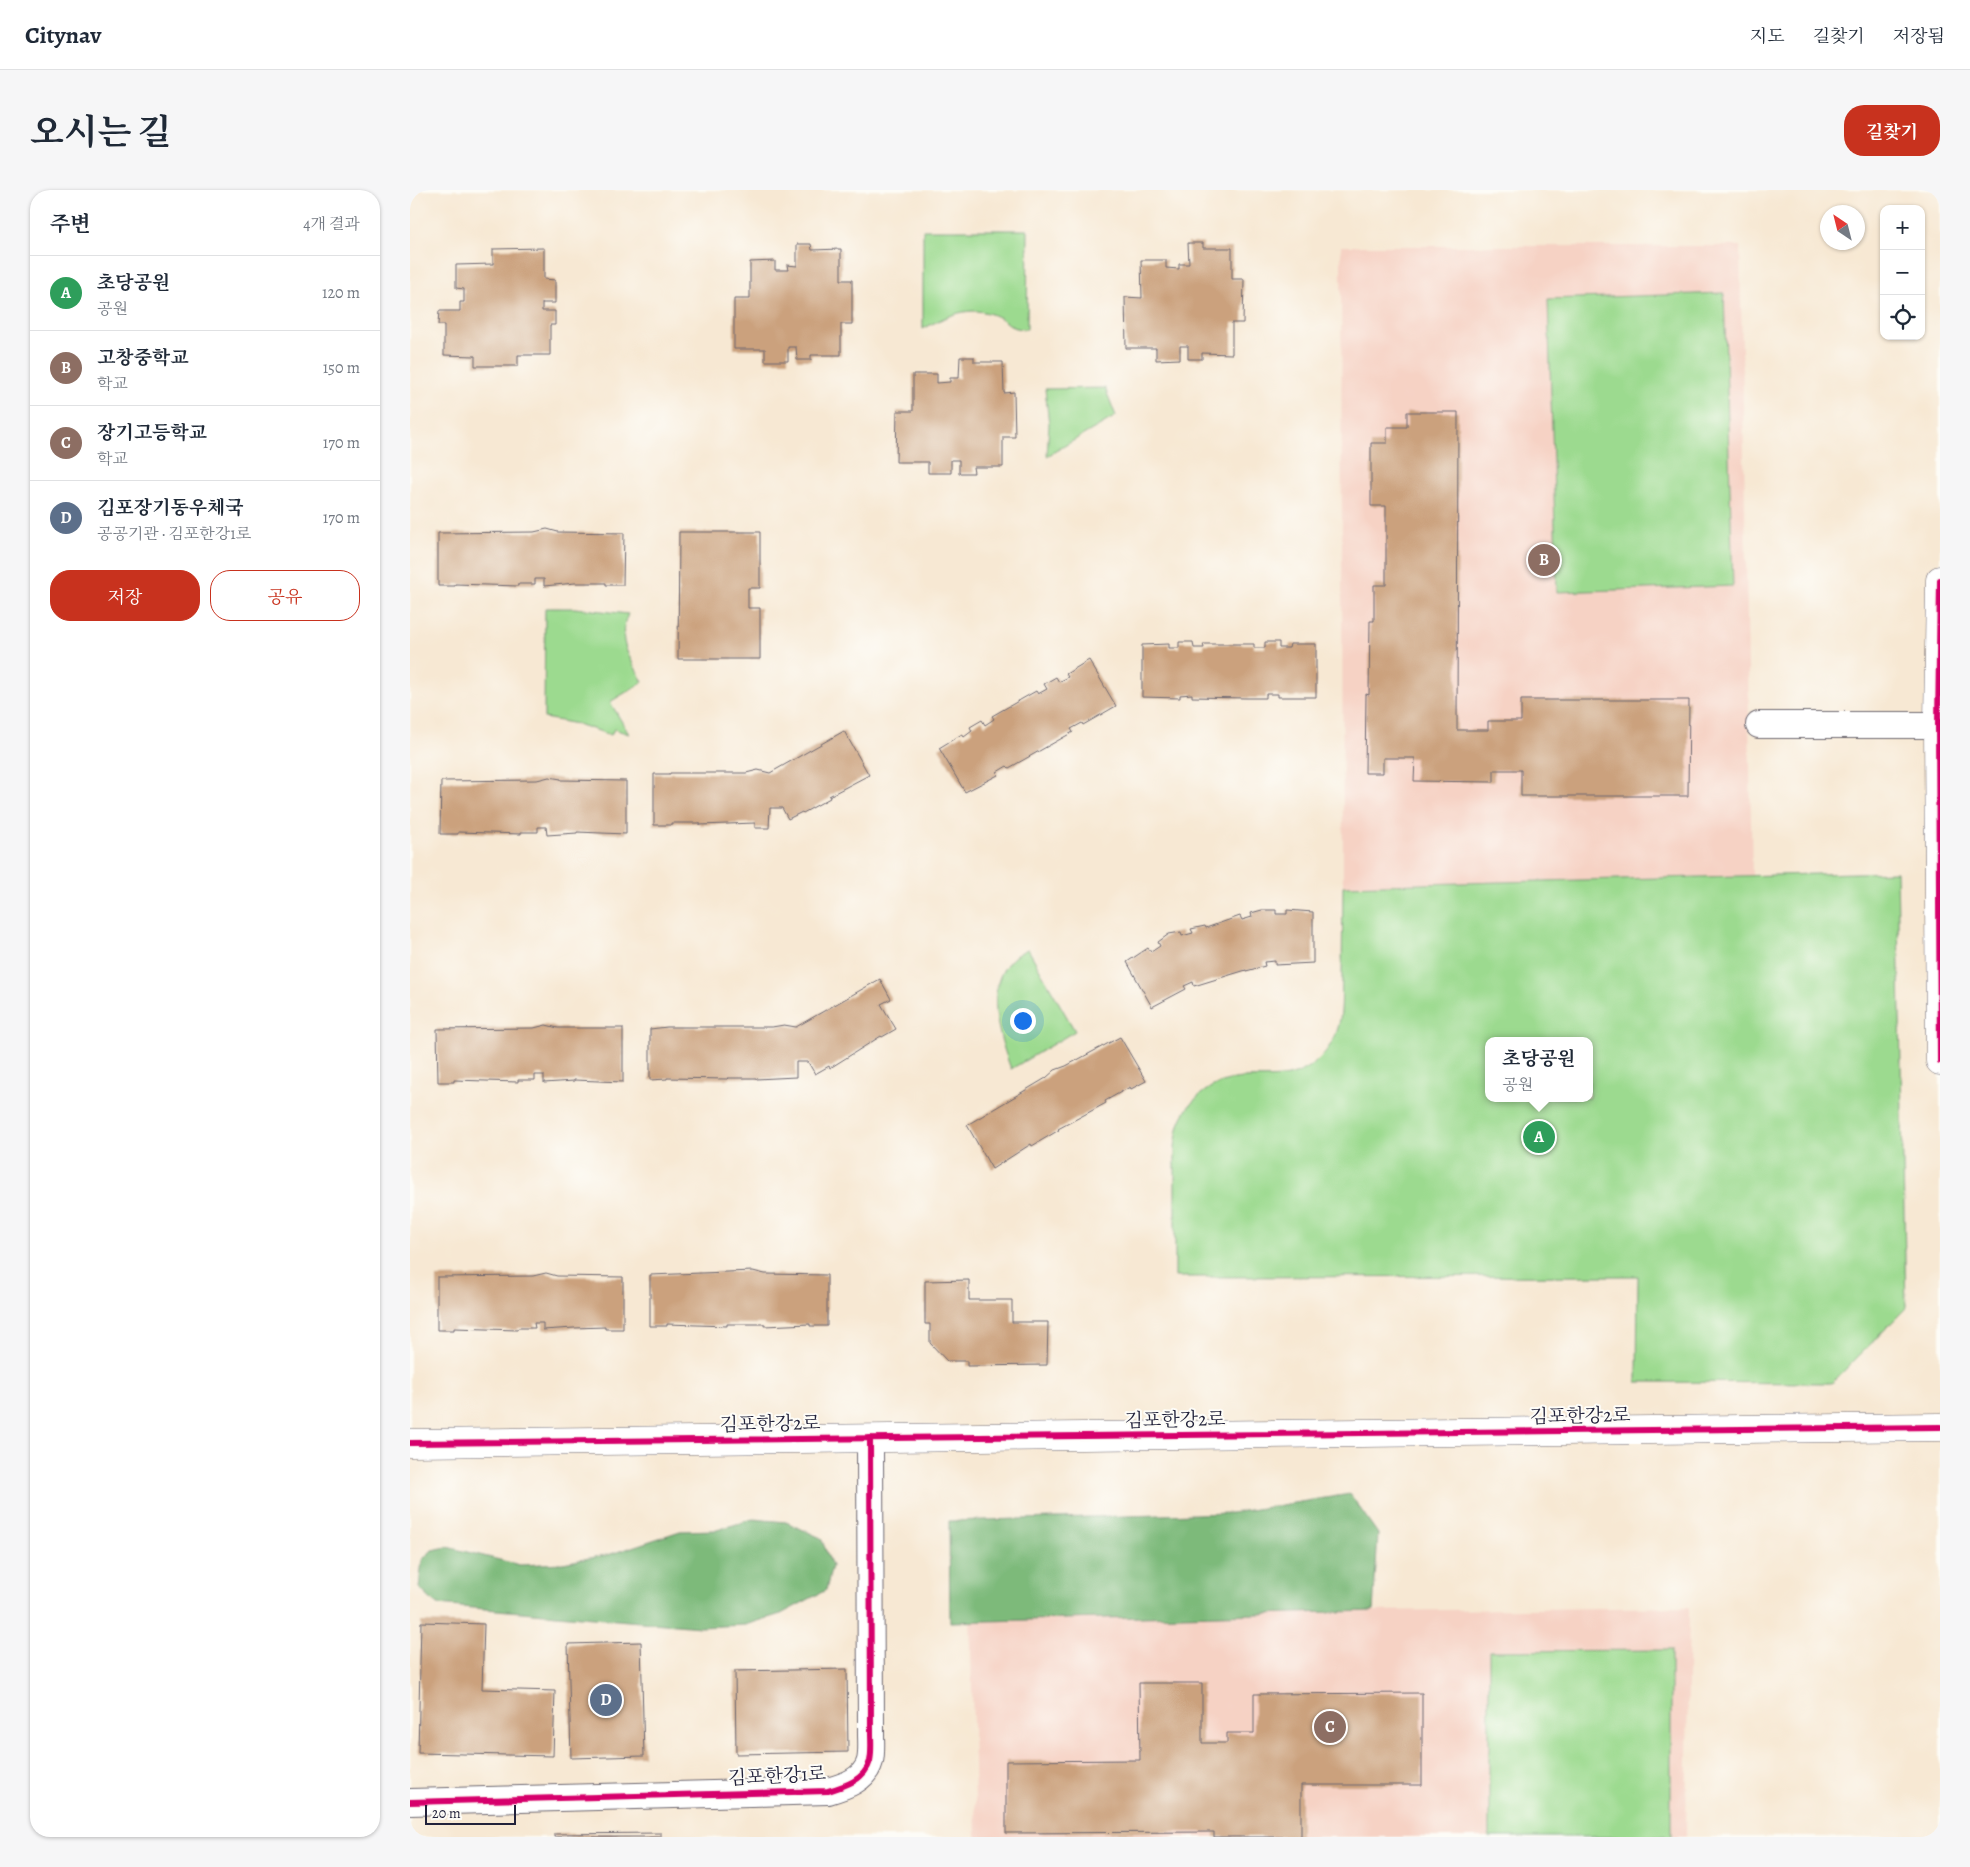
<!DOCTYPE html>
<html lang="ko">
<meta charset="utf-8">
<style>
body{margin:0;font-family:Alegreya,"Noto Serif KR",serif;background:#f6f6f7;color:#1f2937}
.controls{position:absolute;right:15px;top:15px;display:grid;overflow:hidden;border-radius:10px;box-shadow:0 1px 4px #0004}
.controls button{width:45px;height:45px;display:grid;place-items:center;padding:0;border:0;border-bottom:1px solid #e0e1e3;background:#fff;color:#1f2937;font:25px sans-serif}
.compass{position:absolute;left:1410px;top:15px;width:45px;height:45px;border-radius:50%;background:#fff;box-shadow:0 1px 4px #0004;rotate:325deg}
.scale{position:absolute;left:15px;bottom:12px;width:91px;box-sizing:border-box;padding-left:5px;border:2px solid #22223b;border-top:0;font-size:14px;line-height:18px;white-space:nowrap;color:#22223b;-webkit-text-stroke:4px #fdfcf7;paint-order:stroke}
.you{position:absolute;left:612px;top:830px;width:18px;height:18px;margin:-12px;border:4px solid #fff;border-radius:50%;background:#1a73e8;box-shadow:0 0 0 8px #1a73e833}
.badge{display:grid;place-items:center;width:32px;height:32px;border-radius:50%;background:#c8321e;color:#fff;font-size:16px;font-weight:700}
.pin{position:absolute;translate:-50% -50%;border:2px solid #fff;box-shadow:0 1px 5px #0006}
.popup{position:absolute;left:1075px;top:847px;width:108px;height:65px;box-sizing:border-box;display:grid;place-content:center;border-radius:10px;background:#fff;filter:drop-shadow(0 1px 4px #0005);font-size:16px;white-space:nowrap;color:#747a83}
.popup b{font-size:19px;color:#1f2937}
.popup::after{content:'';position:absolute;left:50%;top:100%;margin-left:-10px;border:10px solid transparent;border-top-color:#fff}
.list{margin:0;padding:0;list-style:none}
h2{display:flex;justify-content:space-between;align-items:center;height:65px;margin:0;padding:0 20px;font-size:21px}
h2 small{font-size:16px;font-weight:400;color:#747a83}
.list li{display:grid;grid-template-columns:32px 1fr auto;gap:15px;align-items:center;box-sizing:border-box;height:75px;padding:0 20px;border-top:1px solid #e0e1e3}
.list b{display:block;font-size:19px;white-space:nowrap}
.list p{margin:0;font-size:16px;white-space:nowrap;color:#747a83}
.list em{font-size:16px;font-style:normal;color:#747a83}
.actions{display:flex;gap:10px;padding:15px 20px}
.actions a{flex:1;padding:11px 0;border:1px solid #c8321e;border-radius:20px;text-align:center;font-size:18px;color:#c8321e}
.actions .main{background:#c8321e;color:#fff}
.icon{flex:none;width:28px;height:28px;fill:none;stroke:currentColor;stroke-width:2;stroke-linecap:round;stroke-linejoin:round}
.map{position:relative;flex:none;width:1530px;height:1647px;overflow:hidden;border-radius:20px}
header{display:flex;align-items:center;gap:30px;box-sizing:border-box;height:70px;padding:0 25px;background:#fff;border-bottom:1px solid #e0e1e3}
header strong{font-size:24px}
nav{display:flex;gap:28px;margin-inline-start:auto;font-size:18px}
.intro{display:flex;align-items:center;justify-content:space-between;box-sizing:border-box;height:120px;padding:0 30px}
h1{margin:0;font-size:35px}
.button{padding:12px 22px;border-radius:20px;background:#c8321e;color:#fff;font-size:18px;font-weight:700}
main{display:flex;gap:30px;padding:0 30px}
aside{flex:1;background:#fff;border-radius:20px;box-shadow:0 1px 4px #0004}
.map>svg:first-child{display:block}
</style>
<header>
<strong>Citynav</strong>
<nav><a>지도</a><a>길찾기</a><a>저장됨</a></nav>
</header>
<div class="intro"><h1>오시는 길</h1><a class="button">길찾기</a></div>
<main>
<aside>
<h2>주변<small>4개 결과</small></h2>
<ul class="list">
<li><span class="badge" style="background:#2e9e5b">A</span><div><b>초당공원</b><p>공원</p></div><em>120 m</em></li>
<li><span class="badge" style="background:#8d6e63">B</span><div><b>고창중학교</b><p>학교</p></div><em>150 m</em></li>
<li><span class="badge" style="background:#8d6e63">C</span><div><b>장기고등학교</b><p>학교</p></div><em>170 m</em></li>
<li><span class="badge" style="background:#5c6f8a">D</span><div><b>김포장기동우체국</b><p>공공기관 · 김포한강1로</p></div><em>170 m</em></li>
</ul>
<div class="actions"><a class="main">저장</a><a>공유</a></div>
</aside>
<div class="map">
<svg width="1530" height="1647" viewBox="0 0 1530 1647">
<rect width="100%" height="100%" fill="#fdfcf7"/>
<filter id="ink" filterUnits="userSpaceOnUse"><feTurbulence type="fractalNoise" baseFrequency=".02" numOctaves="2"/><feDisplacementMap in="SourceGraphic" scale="10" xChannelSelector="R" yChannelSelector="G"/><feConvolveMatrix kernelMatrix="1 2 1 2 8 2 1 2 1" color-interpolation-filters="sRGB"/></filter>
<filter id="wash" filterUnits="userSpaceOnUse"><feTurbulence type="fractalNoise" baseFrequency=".0096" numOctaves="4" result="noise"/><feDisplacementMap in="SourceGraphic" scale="20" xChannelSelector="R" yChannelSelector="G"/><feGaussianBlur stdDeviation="1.12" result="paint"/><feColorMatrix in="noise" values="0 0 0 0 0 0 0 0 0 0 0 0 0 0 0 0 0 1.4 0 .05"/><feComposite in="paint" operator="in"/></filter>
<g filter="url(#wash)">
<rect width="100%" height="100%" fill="#f7e8d3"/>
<!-- built -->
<g fill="#f6d2c4">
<path d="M931,56H1330L1342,685L933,696Z"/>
<path d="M1279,1417L1276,1647H566L560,1426Z"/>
</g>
<!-- green -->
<g fill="#9cda8f" stroke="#5f7e65" fill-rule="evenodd">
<path d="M513,40H618L617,139C598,139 602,133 586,126C560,114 536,126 513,139Z"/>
<path d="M1314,103L1323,396L1147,402L1138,109Z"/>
<path d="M695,198L706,226L637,266L639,234L635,199Z"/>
<path d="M135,418H165L218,424C206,452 220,467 233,492L200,512L219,544L204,539L201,545L167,534L134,528Z"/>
<path d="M1487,682L1496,1118L1422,1193L1227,1192L1228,1086L765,1087V957C766,950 767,942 769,935C777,911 801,892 825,889C844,886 864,890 882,885C903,879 920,861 927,841C933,825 931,805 932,788C932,757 933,727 933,696ZM1079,851H1179V908H1079Z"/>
<path d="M618,759L665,841L601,879C589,847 572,794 604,767C608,764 613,761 618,759Z"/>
<path d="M1261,1460V1647H1079V1461Z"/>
</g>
<!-- forest -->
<g fill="#7dba7a" stroke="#506e5a">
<path d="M940,1304L968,1344L963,1421L540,1432L539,1331L821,1323Z"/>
<path d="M343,1329L376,1332L411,1348L422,1376L416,1400L371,1424L335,1435L290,1437L27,1415L9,1398L12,1370L22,1360L37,1357L110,1375L153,1373L201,1364L270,1341L307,1340Z"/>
</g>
<g id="blocks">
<!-- building -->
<g fill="#cba17d">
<path d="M778,53H793V58H822V89H834L833,133H822V164L792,163V169H778V156H770V169L746,170V158H716L715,107L732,108L731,70H756V78L769,79V74H779Z"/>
<path d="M387,54H401L402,60L431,59V90H442V134H431V165H401V170H387L386,157H378V171H355V159H324V109H340V72L365,71V80H378L377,75L387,76Z"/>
<path d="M134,58V89L145,90V113H132V121H145V135H140V165H108V176H65V166L34,165V135H28L29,121H50V112H54V99L46,98V75L83,74V59Z"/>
<path d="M550,167H564V172H593L594,203L604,202L605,247H593V277H563L564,283H549V270H541V283H518V272H486L487,221H503V184H527V193L540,192V188H549Z"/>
<path d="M997,222H1048L1047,540H1078V531H1111V510H1279L1278,606H1111V580H1084V592L1004,591L1005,568H973V583H955L956,504L959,505L960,431H964V395H976V316H961V253H977V237H997Z"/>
<path d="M137,339L148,342L214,343L213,395H196V393H165L134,396V389H125V394H108V396L45,394V396H28V343L124,342Z"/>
<path d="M269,342H350V398H338V418H350V469H268Z"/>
<path d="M769,452H783L784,458H794L793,454H844V458H855V452H869V458H879L880,454H906V507H868V504H856V508H836L782,507V504L770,505V508L732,507V455L759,454V458H769Z"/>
<path d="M679,470L706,516L673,535L672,533L661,539L663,542L599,578L597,576L587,582L588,585L555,602L529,558L552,544L554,547L562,541L560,537L572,530L575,535L584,529L582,526L626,501L628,504L637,499L634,494L646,487L649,492L658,487L656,484Z"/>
<path d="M434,541L459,585L419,606L420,608L393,623L392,622L378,629L372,618H360L359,638H345V633L290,635V633H261V635H244V584H260V583H336L348,580L360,583Z"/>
<path d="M139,587L151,589V590L216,591V644L167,642V643L137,645L136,637H128V642H111V644L48,642V644H30L31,591L127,590Z"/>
<path d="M852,720H866V724H877V720L903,722V773L865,775V771L854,772L855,776L836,781V780L784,796L783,792L774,796L776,799L742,817L717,772L738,758L741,762L750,756L748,752L759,744L771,742L772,746L783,743L781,739L795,736L796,738L830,726L832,730L842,727L841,723Z"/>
<path d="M470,789L481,809L471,814L486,839L472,847L471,846L420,878L419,876L405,884L398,872H386V887L346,889V888H317L318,889L257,888V889L240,890V839L257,837H362L374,835L386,837Z"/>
<path d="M136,835L148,838H213V892L164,890V891L134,893V885H125V890H108V892L44,890V892H28L27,839L124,838Z"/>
<path d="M710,847L736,891L721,899L720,897L695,911L696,913L648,939L649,940L622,956L621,954L582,979L557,935L636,888L645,880L656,876Z"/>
<path d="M343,1081L355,1084L417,1085V1136H400V1134L354,1136V1134H317V1136L257,1134V1136H240V1085Z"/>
<path d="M136,1083L147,1086L213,1087V1139H195V1137L164,1138L133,1140V1133H124L125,1138H108L107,1140L44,1138V1140H27V1087L123,1086Z"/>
<path d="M559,1090V1110H602V1132H638L637,1175L557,1176V1171H537L520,1153V1134H515V1091Z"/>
<path d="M11,1432L74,1434L72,1499L145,1501L143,1566L8,1563Z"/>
<path d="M231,1452L234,1566L161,1568L158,1454Z"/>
<path d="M437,1479L438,1562L326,1564L325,1481Z"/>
<path d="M729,1493H792V1553H817V1543H844V1504L1012,1503V1595H891V1647H804V1642L596,1643V1571L730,1570Z"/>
<path d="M251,1643V1647H144V1644Z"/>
</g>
</g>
</g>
<g filter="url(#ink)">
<use href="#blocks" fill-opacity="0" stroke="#6d6770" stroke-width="1"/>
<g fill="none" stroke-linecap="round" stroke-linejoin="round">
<!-- street casing -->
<g stroke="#6d6770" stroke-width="28">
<g id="street">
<path d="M1349,535H1530"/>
<path d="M0,1612L418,1601C435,1596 455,1590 460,1571C462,1562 461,1551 461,1543L460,1248"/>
</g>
</g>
<!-- secondary casing -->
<g stroke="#6d6770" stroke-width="29">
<g id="secondary">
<path d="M1530,390L1528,535L1530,871"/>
<path d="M0,1253L1530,1237"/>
</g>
</g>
<!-- street -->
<use href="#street" stroke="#fff" stroke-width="26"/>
<!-- secondary -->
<use href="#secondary" stroke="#fff" stroke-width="28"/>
<!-- cycleway casing -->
<g stroke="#fdfcf7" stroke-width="9">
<g id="cycleway">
<path d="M1530,390L1528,535L1530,871"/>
<path d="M0,1253L1530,1237"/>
<path d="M0,1612L418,1601C435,1596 455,1590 460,1571C462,1562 461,1551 461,1543L460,1248"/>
</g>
</g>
<!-- cycleway -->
<use href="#cycleway" stroke="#d6006c" stroke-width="6"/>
</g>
</g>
<g text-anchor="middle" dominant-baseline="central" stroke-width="4" stroke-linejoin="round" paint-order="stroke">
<!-- street labels -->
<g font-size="19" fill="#22223b" stroke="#fdfcf7">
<text transform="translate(1170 1226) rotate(-1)">김포한강2로</text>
<text transform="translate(765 1230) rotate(-1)">김포한강2로</text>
<text transform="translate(360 1234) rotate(-1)">김포한강2로</text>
<text transform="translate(367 1586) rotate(-3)">김포한강1로</text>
</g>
</g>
</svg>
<div class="controls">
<button>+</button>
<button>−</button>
<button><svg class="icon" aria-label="locate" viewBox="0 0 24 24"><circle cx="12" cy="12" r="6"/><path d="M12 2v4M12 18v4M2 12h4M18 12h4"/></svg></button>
</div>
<svg class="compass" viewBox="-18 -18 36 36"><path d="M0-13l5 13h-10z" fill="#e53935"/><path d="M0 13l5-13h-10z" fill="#747a83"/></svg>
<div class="scale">20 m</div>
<div class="you"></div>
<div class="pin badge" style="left:1129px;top:947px;background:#2e9e5b">A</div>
<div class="popup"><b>초당공원</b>공원</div>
<div class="pin badge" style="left:1134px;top:370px;background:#8d6e63">B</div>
<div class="pin badge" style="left:920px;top:1537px;background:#8d6e63">C</div>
<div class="pin badge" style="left:196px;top:1510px;background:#5c6f8a">D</div>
</div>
</main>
